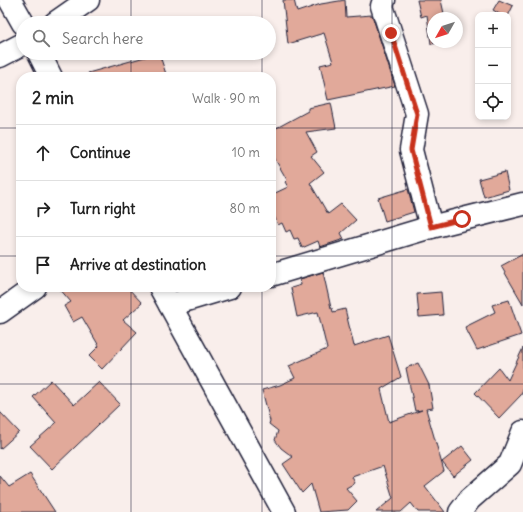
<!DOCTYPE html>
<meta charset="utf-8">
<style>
body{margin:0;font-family:Delius,sans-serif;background:#f6f6f6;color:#222}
.controls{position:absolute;right:12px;top:12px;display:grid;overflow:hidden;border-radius:8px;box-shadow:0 2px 6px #0003}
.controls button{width:36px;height:36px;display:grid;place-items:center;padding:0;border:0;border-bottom:1px solid #e0e0e0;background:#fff;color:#222;font:20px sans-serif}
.compass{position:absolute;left:427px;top:12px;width:36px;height:36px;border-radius:50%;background:#fff;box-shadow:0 2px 6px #0003;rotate:231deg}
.stop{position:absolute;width:12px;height:12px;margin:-9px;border:3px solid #c8321e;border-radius:50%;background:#fff}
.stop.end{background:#c8321e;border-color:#fff;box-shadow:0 1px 4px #0008}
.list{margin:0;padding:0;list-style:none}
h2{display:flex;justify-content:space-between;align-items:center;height:52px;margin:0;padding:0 16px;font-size:17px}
h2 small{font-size:13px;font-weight:400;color:#767676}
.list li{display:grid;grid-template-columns:26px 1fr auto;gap:12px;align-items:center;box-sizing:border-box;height:56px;padding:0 16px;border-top:1px solid #e0e0e0}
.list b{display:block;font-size:15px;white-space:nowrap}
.list em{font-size:13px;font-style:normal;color:#767676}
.icon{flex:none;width:22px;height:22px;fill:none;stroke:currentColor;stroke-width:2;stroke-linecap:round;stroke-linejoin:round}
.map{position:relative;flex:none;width:523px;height:512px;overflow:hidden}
.search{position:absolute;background:#fff;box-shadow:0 2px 6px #0003;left:16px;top:16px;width:260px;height:44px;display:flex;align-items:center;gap:10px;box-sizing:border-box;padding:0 14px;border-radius:22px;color:#767676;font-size:15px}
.panel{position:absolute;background:#fff;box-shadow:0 2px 6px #0003;left:16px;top:72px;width:260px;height:220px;border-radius:16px}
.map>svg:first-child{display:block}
</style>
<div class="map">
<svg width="523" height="512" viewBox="0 0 523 512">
<rect width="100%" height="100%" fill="#f9eeeb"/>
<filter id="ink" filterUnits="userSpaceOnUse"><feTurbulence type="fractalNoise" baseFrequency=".025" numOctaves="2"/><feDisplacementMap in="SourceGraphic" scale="8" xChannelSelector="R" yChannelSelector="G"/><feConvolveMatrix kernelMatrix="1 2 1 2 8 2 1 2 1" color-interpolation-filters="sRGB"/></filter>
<g filter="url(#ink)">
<!-- building -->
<g fill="#e1a99a" stroke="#22223b">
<path d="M283,0H294L297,12L321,4L345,0L346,17L372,15L395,86L328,100L320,65L333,62L324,33L288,44Z"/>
<path d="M417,0H441L445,18H449H433V42H449L431,44L427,15L421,17Z"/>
<path d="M499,0L513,6L508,16L501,15L493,10Z"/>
<path d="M159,53L167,77H89L88,73Z"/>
<path d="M331,103L336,128L306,132L317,152L311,156L324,172L310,183L328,214L341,204L356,220L341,233L344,239L320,247L318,241L302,248L298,238L294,239L290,230L286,232L282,223L278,225L271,209V195L288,187L285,182L287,180L271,152V131L308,111V108Z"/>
<path d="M505,172L509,190L484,197L479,179Z"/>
<path d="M408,189L414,212L385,221L378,198Z"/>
<path d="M523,254V304L501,266Z"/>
<path d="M323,272L331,308H332L333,312L345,309L354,346L388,335L401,377L381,389L389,422L422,410L415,411L406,368L418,363L429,385L433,408L426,409L444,471L425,486L445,512H418L411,503L401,512H376L393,498L383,466L352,477L355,483L346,488L357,501L348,510L319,512L311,484L302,493L283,464L293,457L281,448L275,440L278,431L269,424L270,421L262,390L280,385L295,378L289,366L327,349L318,312L297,317L291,288L301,285L300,279Z"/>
<path d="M58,287H127L142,303L123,320L137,332L102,369L89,356L99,346L82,317L73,322L64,306L71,302Z"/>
<path d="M441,292L443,315L419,317L417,294Z"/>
<path d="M509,300L521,335L477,350L465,327L495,312L492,305Z"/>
<path d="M523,348V390L521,395L499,418L475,393L499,368L508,380Z"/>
<path d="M51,380L74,405L99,382L120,404L52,469L30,446L56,423L33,397Z"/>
<path d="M0,412L19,432L0,449Z"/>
<path d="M462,446L473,460L453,476L442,462Z"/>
<path d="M30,474L55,512H0V476L9,487Z"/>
</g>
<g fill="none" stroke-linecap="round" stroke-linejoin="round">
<!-- minor casing -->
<g stroke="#22223b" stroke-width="25">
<g id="minor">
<path d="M10,0L23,23"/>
<path d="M384,0L382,6L417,114L411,150L431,227"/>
<path d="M55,23L88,0"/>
<path d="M39,53L51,77"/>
<path d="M0,56L23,44"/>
<path d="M271,275L431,227L523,204"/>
<path d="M160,287L284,512"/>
<path d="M170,305L230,287"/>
<path d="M0,312L35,287"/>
<path d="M460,512L470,499L510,464L523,432"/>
</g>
</g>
<!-- minor -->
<use href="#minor" stroke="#fff" stroke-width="22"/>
</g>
</g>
<g fill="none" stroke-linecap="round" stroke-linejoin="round" filter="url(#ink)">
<!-- route -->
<path stroke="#c8321e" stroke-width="5" d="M391,33L417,114L411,150L431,227L462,219"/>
</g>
<!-- grid -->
<path fill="none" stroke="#22223b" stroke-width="1" stroke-opacity="0.55" d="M131,0V23M262,0V23M392,0V512M131,53V77M262,53V77M0,128H21M271,128H523M0,256H21M271,256H523M131,287V512M262,287V512M0,384H523"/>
</svg>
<div class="controls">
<button>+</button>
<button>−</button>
<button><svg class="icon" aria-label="locate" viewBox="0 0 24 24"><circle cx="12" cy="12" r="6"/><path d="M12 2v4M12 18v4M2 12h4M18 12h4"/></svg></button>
</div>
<svg class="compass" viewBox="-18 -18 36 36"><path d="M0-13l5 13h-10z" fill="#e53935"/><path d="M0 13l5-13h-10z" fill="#767676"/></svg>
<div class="stop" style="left:462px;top:219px"></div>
<div class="stop end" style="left:391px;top:33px"></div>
<div class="search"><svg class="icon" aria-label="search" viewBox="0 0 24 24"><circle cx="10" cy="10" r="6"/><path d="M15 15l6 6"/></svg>Search here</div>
<section class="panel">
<h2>2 min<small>Walk · 90 m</small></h2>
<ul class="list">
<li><svg class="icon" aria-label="ahead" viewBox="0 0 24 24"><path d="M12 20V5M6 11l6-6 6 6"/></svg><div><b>Continue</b></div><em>10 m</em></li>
<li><svg class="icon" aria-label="right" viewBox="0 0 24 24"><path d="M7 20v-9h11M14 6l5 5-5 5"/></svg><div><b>Turn right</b></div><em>80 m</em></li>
<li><svg class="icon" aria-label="arrive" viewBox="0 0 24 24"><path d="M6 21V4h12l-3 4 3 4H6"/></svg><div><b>Arrive at destination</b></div></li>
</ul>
</section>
</div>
